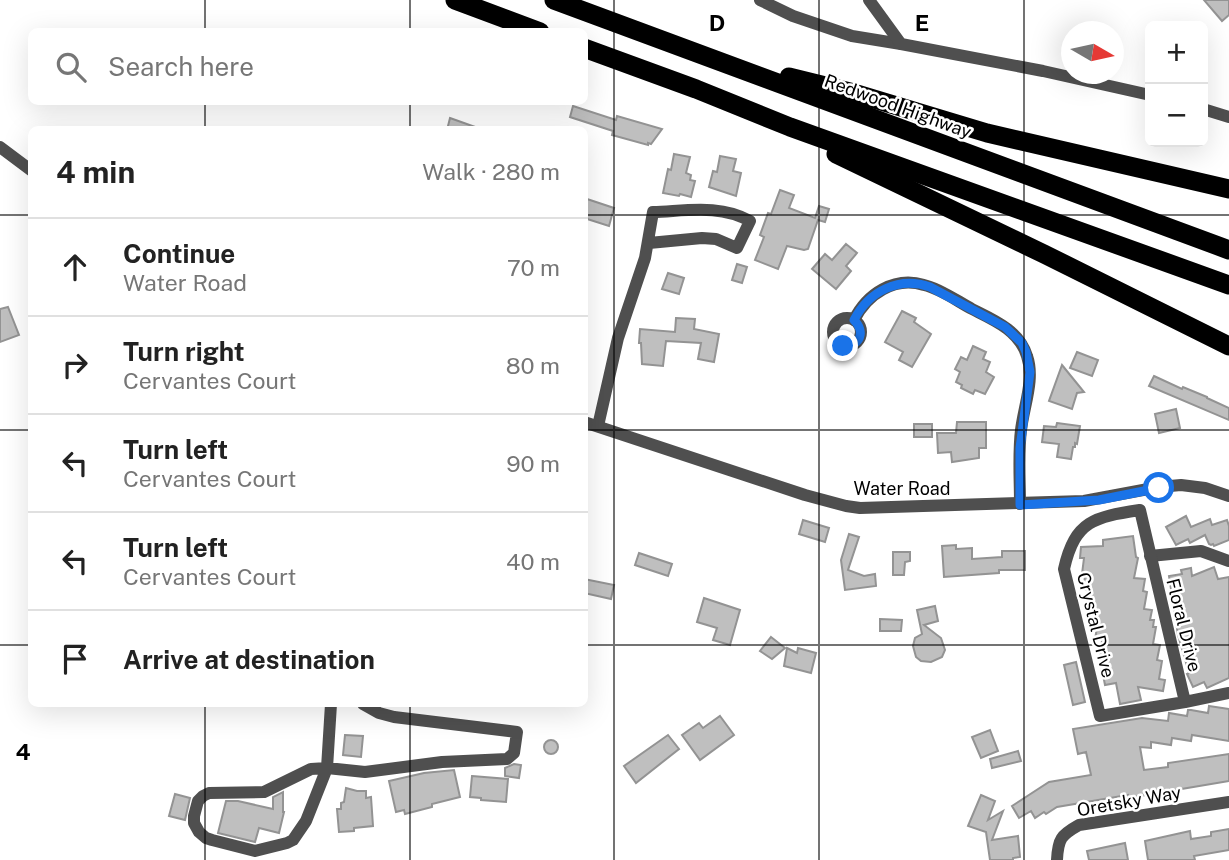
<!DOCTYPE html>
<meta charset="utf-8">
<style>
body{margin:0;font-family:"Public Sans",sans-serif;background:#f2f2f2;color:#222}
.controls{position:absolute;right:21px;top:21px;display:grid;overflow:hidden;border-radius:10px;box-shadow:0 7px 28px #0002}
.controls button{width:63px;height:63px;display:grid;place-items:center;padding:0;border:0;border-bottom:2px solid #e0e0e0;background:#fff;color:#222;font:35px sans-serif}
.compass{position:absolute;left:1061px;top:21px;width:63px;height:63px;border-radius:50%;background:#fff;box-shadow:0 7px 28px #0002;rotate:99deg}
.stop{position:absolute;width:21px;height:21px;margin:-16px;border:5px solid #1a73e8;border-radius:50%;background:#fff}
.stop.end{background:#1a73e8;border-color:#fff;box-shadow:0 2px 7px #0008}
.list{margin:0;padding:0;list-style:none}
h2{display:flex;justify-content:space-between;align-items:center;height:91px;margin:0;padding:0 28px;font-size:30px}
h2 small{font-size:23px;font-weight:400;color:#767676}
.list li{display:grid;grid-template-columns:46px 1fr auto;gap:21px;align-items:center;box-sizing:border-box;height:98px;padding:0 28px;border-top:2px solid #e0e0e0}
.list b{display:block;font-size:26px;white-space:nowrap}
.list p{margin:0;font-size:23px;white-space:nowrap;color:#767676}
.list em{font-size:23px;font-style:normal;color:#767676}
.icon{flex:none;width:38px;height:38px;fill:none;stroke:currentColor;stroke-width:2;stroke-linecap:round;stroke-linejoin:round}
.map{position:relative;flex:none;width:1229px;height:860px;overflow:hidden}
.search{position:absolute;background:#fff;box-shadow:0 7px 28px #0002;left:28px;top:28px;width:560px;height:77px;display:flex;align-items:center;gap:18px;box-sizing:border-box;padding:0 24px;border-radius:10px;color:#767676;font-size:26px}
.panel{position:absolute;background:#fff;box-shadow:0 7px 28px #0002;left:28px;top:126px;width:560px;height:581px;border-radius:10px}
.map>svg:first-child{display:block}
</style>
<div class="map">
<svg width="1229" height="860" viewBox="0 0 1229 860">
<rect width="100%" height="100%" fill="#fff"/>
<!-- building -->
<g fill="#bfbfbf" stroke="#939393" stroke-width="2">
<path d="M1204,0H1229V15L1222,21Z"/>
<path d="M573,106L616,120L617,116L662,129L651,144L648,143V145L612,135L613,131L570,117Z"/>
<path d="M450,118L478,128V130H447Z"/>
<path d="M674,154L690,157L686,173L691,175L690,180L695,181L691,197L680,194L679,196L663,193L668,169L671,170Z"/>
<path d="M720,156L736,159L733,171L741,173L736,196L709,187L713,171L717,172Z"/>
<path d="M780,190L794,195L789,208L815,218L819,206L829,209L825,222L818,220L808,249L804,250L787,246L778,269L755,260L764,237L760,235L768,213L771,214Z"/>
<path d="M584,198L614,208L609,226L584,218Z"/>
<path d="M846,244L857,253L846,266L851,271L836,289L812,269L825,254L832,260Z"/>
<path d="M737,264L747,267L742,283L732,280Z"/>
<path d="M668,273L684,278L679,294L662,289Z"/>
<path d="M8,307L19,335L0,342V309Z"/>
<path d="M902,311L916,318L914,322L931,334L912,367L899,360L903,352L885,342Z"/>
<path d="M676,318L695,319L694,329L719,334L714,362L698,359L701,343L666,341L663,366L642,364L641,343H639L640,329L675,332Z"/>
<path d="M973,346L986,352L983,359L990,362L986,372L994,377L985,394L975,390L973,394L961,388L962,385L956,382L960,372L955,369L961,357L967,360Z"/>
<path d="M1077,352L1098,360L1092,376L1070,368Z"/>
<path d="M1062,365L1084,392L1077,393L1072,409L1049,401Z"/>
<path d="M1154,376L1182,389L1183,387L1207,397V398L1229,408V420L1149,386Z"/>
<path d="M1176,409L1180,428L1159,433L1155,414Z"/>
<path d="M957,422H986V448H979V458L952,462L951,452L938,453L937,433H956Z"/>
<path d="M1057,423L1080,426L1077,444L1075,443V447H1073L1071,459L1057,457L1059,444L1042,442L1044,426L1056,427Z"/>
<rect x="914" y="424" width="18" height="13"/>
<path d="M1186,516L1191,527L1210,519L1212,525L1227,520L1229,526V540L1214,546L1213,544L1211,545L1209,544L1205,535L1190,543L1188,539L1176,545L1166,527Z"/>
<path d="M803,520L829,528L825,542L799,534Z"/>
<path d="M849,534L859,537L848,570L864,576L875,574L876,586L845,590L841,560Z"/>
<path d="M1133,536L1136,557L1138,558L1134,578L1145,579L1143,591L1147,592L1144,609L1152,610L1150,620H1154L1153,627H1156L1153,644L1160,645L1157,660L1162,661L1159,679L1165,680L1163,691L1138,687L1141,700L1120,704L1116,683L1105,685L1100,659L1102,640L1095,639L1098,623L1092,622L1094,606L1086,604L1088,590L1084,589L1085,574H1082L1084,558H1080L1081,547L1103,546V540Z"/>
<path d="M956,545V549L972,548V559L1002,557V551H1025V570H999V573L944,577L942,546Z"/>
<path d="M893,552H910V561L905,562L904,575H893Z"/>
<path d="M639,553L672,564L668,576L635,565Z"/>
<path d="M1214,567L1218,579L1229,577V678L1207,688L1204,682L1193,687L1187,674L1189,673L1178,635L1169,576L1182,574L1181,570L1191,568L1192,576Z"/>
<path d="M584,579L614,585L611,599L584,593Z"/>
<path d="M704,598L740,610L730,645L713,640L717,628L697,622Z"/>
<path d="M935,606L938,621L924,625L941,638L945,650L942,657L931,662L921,661L916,657L913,646L915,638L922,634L917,610Z"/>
<path d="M880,619L902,620L901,631H880Z"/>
<path d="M771,637L785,648L772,659L760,651Z"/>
<path d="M787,648L797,653L798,648L816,653L811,673L784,666Z"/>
<path d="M1076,662L1085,702L1073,705L1064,665Z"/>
<path d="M1209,706L1229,709V741L1192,735L1191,741L1172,738L1171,745L1151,742V748L1140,747L1144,770L1168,767V763L1229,754V781L1128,798V795L1057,807L1046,814L1044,812L1035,818L1031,811L1019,818L1012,806L1049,782L1091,775L1086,752L1078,754L1073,729L1142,718L1168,721L1169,713L1187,716L1188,710H1191L1208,713Z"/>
<path d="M720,716L734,735L700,760L682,735L699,723L703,728Z"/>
<path d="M990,730L998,751L981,758L972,737Z"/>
<path d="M345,735L363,736L361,757L343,755Z"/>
<path d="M668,735L679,749L636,783L624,766Z"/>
<circle cx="551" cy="747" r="7"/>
<path d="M1018,751L1021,761L992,768L990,759Z"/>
<path d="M514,764L521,765L519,778L505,776V768Z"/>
<path d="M454,770L460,797L432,804V807L405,814L404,810L396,812L389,781L424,773Z"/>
<path d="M472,776L508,779L506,802L481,800V798L470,797Z"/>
<path d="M346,788L357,791H366V798L371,797L373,826L354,828V831L339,832L337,809H341V803L344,802Z"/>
<path d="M283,792V812H284L279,833L259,828L255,842L218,833L226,801H238L273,809V797Z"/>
<path d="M175,794L190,798L185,820L169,816Z"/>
<path d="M981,795L995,801L988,820L1003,811L992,840L1018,836L1020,857L1013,858V860H990L986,832L968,826Z"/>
<path d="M1229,829V850L1194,856L1195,860H1148L1145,841L1190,831L1191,839L1211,836V832Z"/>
<path d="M1125,843L1128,860H1089L1087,851Z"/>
</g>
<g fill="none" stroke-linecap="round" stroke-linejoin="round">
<!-- minor -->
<g stroke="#4f4f4f" stroke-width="12">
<path d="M760,0L793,16L852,36L901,44"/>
<path d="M869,0L901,44L1043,71L1150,95"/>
<path d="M1203,109L1229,117"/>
<path d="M0,147L32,171"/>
<circle cx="847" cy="332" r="14"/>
<path d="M854,320C867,294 894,276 924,285C941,289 957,301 972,309C994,320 1019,330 1027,356C1035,379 1024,405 1021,430C1018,454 1020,479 1020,504"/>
<path d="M584,422L805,495L846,506L860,508L1084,501L1159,487L1181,485L1205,488L1229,496"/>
<path d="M598,426L618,338L645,258L653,212C686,211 720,204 750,221L737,248L716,239L702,238L649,243"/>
<path d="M1150,556L1201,551L1229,561"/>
<path d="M1185,702L1140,510C1095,517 1075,520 1064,569L1100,716L1185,702L1229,693"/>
<path d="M331,704L327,768L306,821L293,840L287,843L255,851L212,840L206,838L199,832L194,823V816L198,801L203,796L209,793L264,792L311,769L327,768L365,772L442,762L507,759L514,753L517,732L394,717L379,713L363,704"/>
<path d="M1057,860C1058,839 1061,835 1079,825L1229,802"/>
</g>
<!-- highway -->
<g stroke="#000" stroke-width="19">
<path d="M455,0L540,32"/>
<path d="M554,0L1229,250"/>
<path d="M584,48L696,89L790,127L1229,285"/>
<path d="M789,77L854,93L987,133L1229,189"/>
<path d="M836,154L1044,254L1229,346"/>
</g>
</g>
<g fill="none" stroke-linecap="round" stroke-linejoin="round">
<!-- route -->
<path stroke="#1a73e8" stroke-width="9" d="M843,346C860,347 866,332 854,320C869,291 899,276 930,287L1005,327L1022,343L1026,352L1030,372L1020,448V505L1099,500L1159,488"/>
</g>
<!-- grid -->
<path fill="none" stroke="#000" stroke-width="2" stroke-opacity="0.55" d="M205,0V32M410,0V32M614,0V860M819,0V860M1024,0V860M205,102V130M410,102V130M0,215H32M584,215H1229M0,430H32M584,430H1229M0,645H32M584,645H1229M205,704V860M410,704V860"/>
<g text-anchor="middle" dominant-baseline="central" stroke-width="5" stroke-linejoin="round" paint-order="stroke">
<!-- street labels -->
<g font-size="18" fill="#000" stroke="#fff">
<text transform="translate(898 106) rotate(20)">Redwood Highway</text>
<text x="902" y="488">Water Road</text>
<text transform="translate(1096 625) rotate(76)">Crystal Drive</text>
<text transform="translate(1184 625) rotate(76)">Floral Drive</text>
<text transform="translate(1129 801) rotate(-10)">Oretsky Way</text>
</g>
</g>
<g font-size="23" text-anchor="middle" font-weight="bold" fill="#000" stroke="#fff" stroke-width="5" stroke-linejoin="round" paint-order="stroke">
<text x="717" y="31">D</text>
<text x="922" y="31">E</text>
<text x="23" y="760">4</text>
</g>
</svg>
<div class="controls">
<button>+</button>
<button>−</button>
</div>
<svg class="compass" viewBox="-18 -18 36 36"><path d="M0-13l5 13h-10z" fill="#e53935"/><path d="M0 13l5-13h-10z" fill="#767676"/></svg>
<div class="stop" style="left:1159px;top:488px"></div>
<div class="stop end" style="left:843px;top:346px"></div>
<div class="search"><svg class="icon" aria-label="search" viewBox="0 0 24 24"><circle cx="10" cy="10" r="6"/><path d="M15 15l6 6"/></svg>Search here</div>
<section class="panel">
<h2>4 min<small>Walk · 280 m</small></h2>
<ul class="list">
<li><svg class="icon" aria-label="ahead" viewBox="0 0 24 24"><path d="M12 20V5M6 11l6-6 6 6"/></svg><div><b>Continue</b><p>Water Road</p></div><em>70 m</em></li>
<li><svg class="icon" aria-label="right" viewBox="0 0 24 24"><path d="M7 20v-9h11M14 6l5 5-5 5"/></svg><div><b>Turn right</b><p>Cervantes Court</p></div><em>80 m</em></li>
<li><svg class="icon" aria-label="left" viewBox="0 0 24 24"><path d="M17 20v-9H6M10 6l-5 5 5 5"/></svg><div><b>Turn left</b><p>Cervantes Court</p></div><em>90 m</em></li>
<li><svg class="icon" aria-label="left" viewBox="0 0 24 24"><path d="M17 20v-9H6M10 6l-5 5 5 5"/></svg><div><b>Turn left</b><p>Cervantes Court</p></div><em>40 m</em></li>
<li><svg class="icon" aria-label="arrive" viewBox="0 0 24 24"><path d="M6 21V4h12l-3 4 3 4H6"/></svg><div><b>Arrive at destination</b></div></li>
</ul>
</section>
</div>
